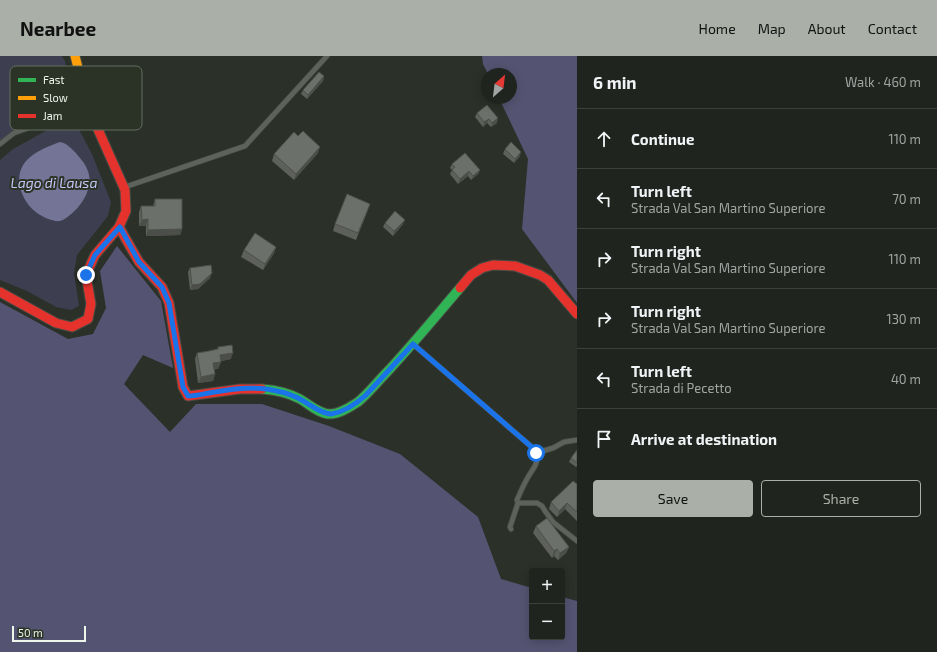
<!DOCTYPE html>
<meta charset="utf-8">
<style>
body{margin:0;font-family:"Exo 2",sans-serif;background:#2d302b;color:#f1f3f6}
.controls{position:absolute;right:12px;bottom:12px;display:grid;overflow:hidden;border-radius:4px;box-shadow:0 2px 10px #0003}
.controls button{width:36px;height:36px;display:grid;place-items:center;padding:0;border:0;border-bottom:1px solid #3d413c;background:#20241e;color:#f1f3f6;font:20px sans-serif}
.compass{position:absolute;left:481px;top:12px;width:36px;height:36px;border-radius:50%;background:#20241e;box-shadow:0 2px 10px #0003;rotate:28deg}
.scale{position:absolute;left:12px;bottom:10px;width:74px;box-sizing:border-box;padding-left:4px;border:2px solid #eef5eb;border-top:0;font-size:11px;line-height:14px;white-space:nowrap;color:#eef5eb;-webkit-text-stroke:3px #2a3325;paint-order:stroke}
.stop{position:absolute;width:12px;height:12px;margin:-9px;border:3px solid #1a73e8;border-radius:50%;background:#fff}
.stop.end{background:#1a73e8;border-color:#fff;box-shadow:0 1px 4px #0008}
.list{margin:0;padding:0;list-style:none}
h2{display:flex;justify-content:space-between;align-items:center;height:52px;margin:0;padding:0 16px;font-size:17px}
h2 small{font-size:13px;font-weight:400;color:#a2a4a4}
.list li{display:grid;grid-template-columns:26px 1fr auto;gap:12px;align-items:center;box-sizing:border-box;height:60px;padding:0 16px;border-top:1px solid #3d413c}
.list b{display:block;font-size:15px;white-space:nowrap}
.list p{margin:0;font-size:13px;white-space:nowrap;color:#a2a4a4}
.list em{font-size:13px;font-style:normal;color:#a2a4a4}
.actions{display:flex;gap:8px;padding:12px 16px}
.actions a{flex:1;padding:9px 0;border:1px solid #aab0a7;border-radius:4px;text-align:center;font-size:14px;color:#aab0a7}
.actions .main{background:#aab0a7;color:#111}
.icon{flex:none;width:22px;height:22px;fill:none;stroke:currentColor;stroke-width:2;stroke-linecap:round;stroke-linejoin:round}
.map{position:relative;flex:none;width:577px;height:596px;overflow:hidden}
header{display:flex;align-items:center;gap:24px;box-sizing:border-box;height:56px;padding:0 20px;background:#aab0a7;color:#111}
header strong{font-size:19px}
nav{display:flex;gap:22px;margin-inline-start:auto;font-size:14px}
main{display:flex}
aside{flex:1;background:#20241e}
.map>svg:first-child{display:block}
</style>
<header>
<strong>Nearbee</strong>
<nav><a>Home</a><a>Map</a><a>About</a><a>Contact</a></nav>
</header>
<main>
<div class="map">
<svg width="577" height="596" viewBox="0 0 577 596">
<rect width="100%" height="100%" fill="#2b3028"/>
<!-- green -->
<g fill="#3d3e50">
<path d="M0,0H62L65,5L74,42L72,53L12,75L0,87Z"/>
<path d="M75,66L92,98L111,146L108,160L77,199L74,217L79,250L71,254L56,251L27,235L0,224V104L13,93L49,73Z"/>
</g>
<!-- forest -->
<g fill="#545472">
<path d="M482,0H577V247L522,173L528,103L499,42H511V18H488L483,8Z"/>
<path d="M117,190L161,245L173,312L143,299L124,328L170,376L196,348H262L329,370L400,398L478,461L501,523L532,532V581H562V541L577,545V596H0V246L68,283L93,278L106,252L100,215Z"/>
</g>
<!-- water -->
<path fill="#747496" d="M60,86C66,87 70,91 75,96C79,101 85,107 87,113C95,129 83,149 70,159C67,161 64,164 60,165C53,166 43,161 37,157C21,145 11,119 28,103C36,95 49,90 60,86Z"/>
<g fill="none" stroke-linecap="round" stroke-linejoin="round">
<!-- lane casing -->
<g stroke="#484c45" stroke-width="6">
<g id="lane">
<path d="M0,88L14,77L87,51"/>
<path d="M125,131L245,90L327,0"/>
<path d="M414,289L534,393C541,408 533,411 527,423C523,430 520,437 517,444L518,447H537L542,450L545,455L553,466L577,485"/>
<path d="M536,397L553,392L564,386L577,384"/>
<path d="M511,473L510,471L518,447"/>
</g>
</g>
<!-- fast casing -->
<g stroke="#484c45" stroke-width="11">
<path id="fast" d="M262,333C275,334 289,337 300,343C309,348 319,358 330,358C340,358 350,351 358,346C369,337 378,325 388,315C413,288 436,260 460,232"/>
</g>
<!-- slow casing -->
<g stroke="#484c45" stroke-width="11">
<path id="slow" d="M75,0L88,51L96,69"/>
</g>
<!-- jam casing -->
<g stroke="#484c45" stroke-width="11">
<g id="jam">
<path d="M119,171L139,206L162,231L169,247L183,331L188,340L240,333H262"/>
<path d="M460,232L471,219L482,212L493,209L515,210L540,219L548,224L577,258"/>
<path d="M0,236L56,267L72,271L88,263L91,248L86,219L95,199L119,171L126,155L125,134L96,69"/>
</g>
</g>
<!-- lane -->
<use href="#lane" stroke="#5e625c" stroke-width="4.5"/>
<!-- fast -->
<use href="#fast" stroke="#30b455" stroke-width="9"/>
<!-- slow -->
<use href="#slow" stroke="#ff9f0a" stroke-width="9"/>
<!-- jam -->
<use href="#jam" stroke="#e5322d" stroke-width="9"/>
</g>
<!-- wall -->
<g fill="#5d605b">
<path d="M324,20L323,25L307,43L301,38L303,34Z"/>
<path d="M477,57L497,67L491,71L487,67L483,71L475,61Z"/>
<path d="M505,93L520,100L514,107L503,98Z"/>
<path d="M318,97L294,124L272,105L274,98Z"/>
<path d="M452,108L480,114L478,118L471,124L468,120L458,128L450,118L452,114L450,112Z"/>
<path d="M155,143L182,173L180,179L146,180V170H139V156L141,150H153Z"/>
<path d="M368,154L356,184L333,175L335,168Z"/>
<path d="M385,167L403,168L393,180L383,171Z"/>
<path d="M276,191L274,197L263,214L241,201L244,194Z"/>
<path d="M190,212L210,222L198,233L190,234L188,216Z"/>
<path d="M218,291L231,303L221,305L218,313H214L215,318L213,325L198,327L195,303L197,297L209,295L217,293Z"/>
<path d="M577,394V410L576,411L569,406L571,402Z"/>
<path d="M577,428V465L565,453L557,461L549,453L551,446Z"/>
<path d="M536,470L569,491L566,497L558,504L554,500L552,502L533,477Z"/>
</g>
<!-- shaded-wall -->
<g fill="#4c4e4a">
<path d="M324,20L323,25L307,43L308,39Z"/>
<path d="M498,62L497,67L491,71L492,67Z"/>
<path d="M489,63L487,67L483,71L484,66Z"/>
<path d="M320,91L318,97L294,124L296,118Z"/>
<path d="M521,96L520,100L514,107L515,103Z"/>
<path d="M480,114L478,118L471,124L473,120Z"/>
<path d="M469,115L468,120L458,128L460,123Z"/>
<path d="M148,163L146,170H139L142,164Z"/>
<path d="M405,164L403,168L393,180L394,175Z"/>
<path d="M182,173L180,179L146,180L148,174Z"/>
<path d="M276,191L274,197L263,214L265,208Z"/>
<path d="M212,217L210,222L198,233L190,234L192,229Z"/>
<path d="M233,297L231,303L217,306L220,299Z"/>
<path d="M221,306L218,313L211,314L213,307Z"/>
<path d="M215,318L213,325L198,327L201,321Z"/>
<path d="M567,447L565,453L557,461L559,455Z"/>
<path d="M569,491L566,497L558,504L560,497Z"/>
<path d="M557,493L554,500L552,502L554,495Z"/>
</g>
<!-- building -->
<g fill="#6c706a" stroke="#4c4e4a">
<path d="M319,16L324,20L308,39L303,34Z"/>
<path d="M487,49L498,62L492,67L489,63L484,66L477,57Z"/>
<path d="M303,75L320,91L296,118L274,98L294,76L298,80Z"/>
<path d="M511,86L521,96L515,103L505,93Z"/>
<path d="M465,97L480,114L473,120L469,115L460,123L452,114L455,111L452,108Z"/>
<path d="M347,138L370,148L358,177L335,168Z"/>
<path d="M155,143H182V173L148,174V163L142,164L141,150H155Z"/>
<path d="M395,155L405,164L394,175L385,167Z"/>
<path d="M255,177L276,191L265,208L244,194Z"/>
<path d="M211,209L212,217L200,228L192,229L190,212Z"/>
<path d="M232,289L233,297L220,299L221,306L213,307L215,318L201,321L197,297L209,295L218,293V291Z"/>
<path d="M577,394V407L571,402Z"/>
<path d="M573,425L577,428V456L567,447L559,455L551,446Z"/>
<path d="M547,462L569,491L560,497L557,493L554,495L536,470Z"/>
</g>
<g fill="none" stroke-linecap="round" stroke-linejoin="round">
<!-- route -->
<path stroke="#1a73e8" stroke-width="5" d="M86,219L95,199L120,171L139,206L162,231L169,247L183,331L188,340C197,340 206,337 215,336C238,332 259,330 281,336C287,337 293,340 298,342C308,347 321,358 331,358C345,356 356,348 366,339L413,288L534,393L536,397"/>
</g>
<g text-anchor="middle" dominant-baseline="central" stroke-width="4" stroke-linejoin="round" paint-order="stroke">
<!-- water labels -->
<g font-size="14" font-style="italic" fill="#c5c6f8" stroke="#2a3325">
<text x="54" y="126">Lago di Lausa</text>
</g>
</g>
<!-- legend -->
<rect x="10" y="10" width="132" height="64" rx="6" fill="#2a3325" stroke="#656d60" stroke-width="1"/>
<rect x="18" y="22" width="18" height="4" fill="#30b455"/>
<rect x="18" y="40" width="18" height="4" fill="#ff9f0a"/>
<rect x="18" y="58" width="18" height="4" fill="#e5322d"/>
<g font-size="11" fill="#eef5eb">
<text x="43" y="28">Fast</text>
<text x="43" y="46">Slow</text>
<text x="43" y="64">Jam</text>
</g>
</svg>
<div class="controls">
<button>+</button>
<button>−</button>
</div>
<svg class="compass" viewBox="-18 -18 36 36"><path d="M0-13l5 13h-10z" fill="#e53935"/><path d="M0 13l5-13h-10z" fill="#a2a4a4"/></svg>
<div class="scale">50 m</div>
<div class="stop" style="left:536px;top:397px"></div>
<div class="stop end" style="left:86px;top:219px"></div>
</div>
<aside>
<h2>6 min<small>Walk · 460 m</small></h2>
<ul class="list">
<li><svg class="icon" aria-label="ahead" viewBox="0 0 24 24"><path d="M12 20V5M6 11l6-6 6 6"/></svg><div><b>Continue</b></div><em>110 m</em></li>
<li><svg class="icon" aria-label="left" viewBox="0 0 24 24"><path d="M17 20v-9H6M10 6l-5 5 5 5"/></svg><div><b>Turn left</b><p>Strada Val San Martino Superiore</p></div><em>70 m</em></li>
<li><svg class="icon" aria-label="right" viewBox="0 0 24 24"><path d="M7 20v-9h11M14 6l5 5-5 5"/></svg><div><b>Turn right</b><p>Strada Val San Martino Superiore</p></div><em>110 m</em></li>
<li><svg class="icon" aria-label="right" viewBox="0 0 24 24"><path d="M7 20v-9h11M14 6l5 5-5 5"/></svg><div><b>Turn right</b><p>Strada Val San Martino Superiore</p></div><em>130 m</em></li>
<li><svg class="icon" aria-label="left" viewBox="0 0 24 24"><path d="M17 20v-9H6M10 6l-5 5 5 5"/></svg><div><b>Turn left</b><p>Strada di Pecetto</p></div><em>40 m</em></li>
<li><svg class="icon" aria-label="arrive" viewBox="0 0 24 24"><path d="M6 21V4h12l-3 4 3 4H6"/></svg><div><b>Arrive at destination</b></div></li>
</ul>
<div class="actions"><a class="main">Save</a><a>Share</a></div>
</aside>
</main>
